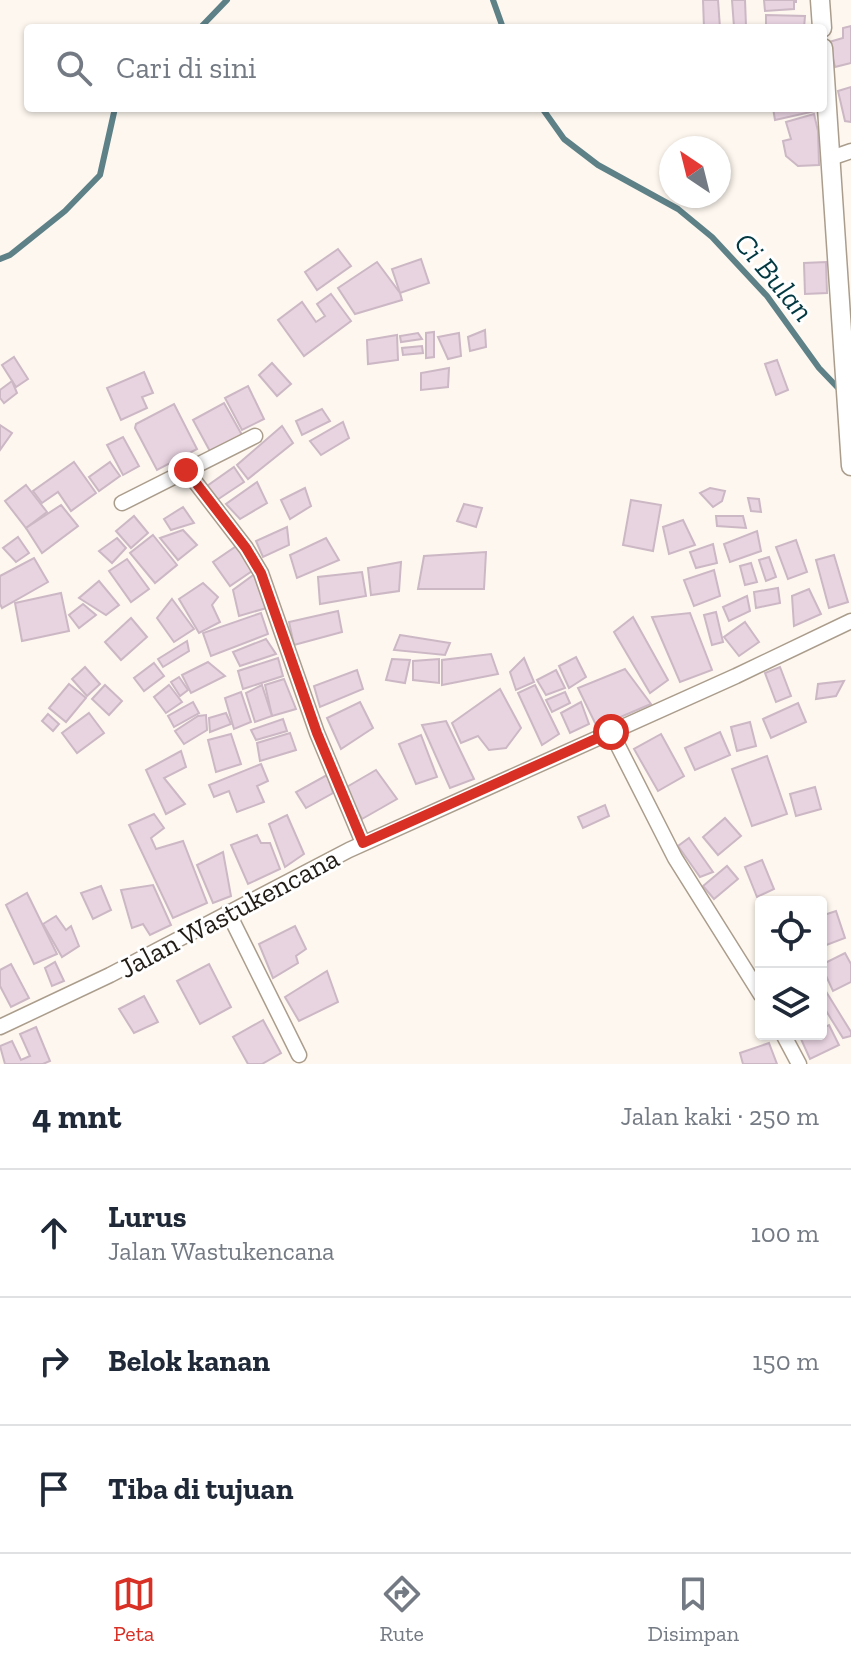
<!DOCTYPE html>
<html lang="id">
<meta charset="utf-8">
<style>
body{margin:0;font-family:"Zilla Slab",serif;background:#f2f2f3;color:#1f2937}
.controls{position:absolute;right:24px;bottom:24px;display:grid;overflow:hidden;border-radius:8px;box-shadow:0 2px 6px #0004}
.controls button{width:72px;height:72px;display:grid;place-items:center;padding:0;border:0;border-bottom:2px solid #e0e1e3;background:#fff;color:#1f2937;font:40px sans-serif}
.compass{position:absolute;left:659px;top:136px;width:72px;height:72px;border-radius:50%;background:#fff;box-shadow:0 2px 6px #0004;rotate:325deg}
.stop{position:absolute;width:24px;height:24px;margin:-18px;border:6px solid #d93025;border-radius:50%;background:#fff}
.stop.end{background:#d93025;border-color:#fff;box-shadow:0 2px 8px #0008}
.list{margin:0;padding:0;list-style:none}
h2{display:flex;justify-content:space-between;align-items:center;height:104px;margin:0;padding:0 32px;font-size:34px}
h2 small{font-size:26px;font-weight:400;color:#747a83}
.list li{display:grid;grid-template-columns:52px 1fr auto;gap:24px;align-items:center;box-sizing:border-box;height:128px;padding:0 32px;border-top:2px solid #e0e1e3}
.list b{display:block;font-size:30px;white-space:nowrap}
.list p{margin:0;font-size:26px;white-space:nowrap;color:#747a83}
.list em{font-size:26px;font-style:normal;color:#747a83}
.icon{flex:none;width:44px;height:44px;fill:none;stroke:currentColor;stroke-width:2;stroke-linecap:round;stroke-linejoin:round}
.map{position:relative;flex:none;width:851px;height:1064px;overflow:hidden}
.search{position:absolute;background:#fff;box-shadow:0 2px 6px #0004;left:24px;right:24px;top:24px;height:88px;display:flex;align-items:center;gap:20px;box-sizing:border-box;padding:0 28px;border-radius:8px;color:#747a83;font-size:30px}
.sheet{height:488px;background:#fff}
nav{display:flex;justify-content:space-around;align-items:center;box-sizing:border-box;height:112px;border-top:2px solid #e0e1e3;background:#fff;font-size:22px;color:#747a83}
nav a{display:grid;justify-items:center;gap:4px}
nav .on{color:#d93025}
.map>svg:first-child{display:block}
</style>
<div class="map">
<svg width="851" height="1064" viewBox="0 0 851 1064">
<rect width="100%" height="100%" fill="#fdf7ef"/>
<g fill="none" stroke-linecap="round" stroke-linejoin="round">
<!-- stream -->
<g stroke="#5d8187" stroke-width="6">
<path d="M493,0L503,28"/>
<path d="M200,28L227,0"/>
<path d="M542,108L564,139L598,165L678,209L712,237L767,296L819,368L840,390"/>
<path d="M0,259L10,255L65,211L100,175L115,108"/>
</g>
</g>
<!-- building -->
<g fill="#e8d3e1" stroke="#ccb7c5" stroke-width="2">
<path d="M703,0H718L720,28H704Z"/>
<path d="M732,0H745L746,26L734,27Z"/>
<path d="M764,0H796V2H794V9L765,11Z"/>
<path d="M766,15L805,16L804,28H766Z"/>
<path d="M851,26V63L835,67L829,42L843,38V28Z"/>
<path d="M851,87V122L845,121L838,91Z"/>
<path d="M773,108H820V110L775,120Z"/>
<path d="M814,114L818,131L819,165L798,166L786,156L783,141L791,139L786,122Z"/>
<path d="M338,249L351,266L317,290L305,272Z"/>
<path d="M421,259L429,283L400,293L392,269Z"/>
<path d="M377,262L400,293L402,300L355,314L338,288Z"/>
<path d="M826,262L827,293L805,294L804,263Z"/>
<path d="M331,294L351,321L304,356L278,320L302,302L316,322L325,316L317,304Z"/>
<path d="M485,330L486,347L470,351L468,337Z"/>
<path d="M434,332V357L426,358V333Z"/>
<path d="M418,333L422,339L401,342L400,336Z"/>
<path d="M459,333L461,356L448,359L438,337Z"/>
<path d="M397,335L398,360L368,364L367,340Z"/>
<path d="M422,346L423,353L403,355L402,348Z"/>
<path d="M14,357L28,379L16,387L2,365Z"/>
<path d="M777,360L788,390L776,395L765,364Z"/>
<path d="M272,363L291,384L277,396L259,375Z"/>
<path d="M449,368L448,387L421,390V373Z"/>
<path d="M144,372L153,393L142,397L147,408L121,420L107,388Z"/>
<path d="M12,381L17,393L4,403L0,398V390Z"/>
<path d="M248,386L264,419L242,430L225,398Z"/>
<path d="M224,403L242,435L211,453L193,420Z"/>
<path d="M174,404L197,449L157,470L135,428L136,424Z"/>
<path d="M322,409L330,421L302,435L296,421Z"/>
<path d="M343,422L349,438L321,455L310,441Z"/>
<path d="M0,425L12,433L0,450Z"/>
<path d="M282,426L293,443L248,479L237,465Z"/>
<path d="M123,437L139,466L123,475L107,445Z"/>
<path d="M74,462L96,493L71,511L58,492L42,503L33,491Z"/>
<path d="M110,462L120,476L99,491L89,477Z"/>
<path d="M234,467L244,482L217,500L207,486Z"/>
<path d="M257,482L267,503L240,519L226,504Z"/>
<path d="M26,485L47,512L26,528L5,501Z"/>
<path d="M305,488L311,506L290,519L281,500Z"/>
<path d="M710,488L725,491L722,501L713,507L700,493Z"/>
<path d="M748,498L759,499L761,512L751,511Z"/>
<path d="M631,500L661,505L653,551L623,545Z"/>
<path d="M464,504L482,508L476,527L457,521Z"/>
<path d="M61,505L78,526L42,553L26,528Z"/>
<path d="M183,507L194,523L171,530L164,519Z"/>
<path d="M134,516L148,533L131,548L116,531Z"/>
<path d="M716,516H743L746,528L717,526Z"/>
<path d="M683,520L695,545L669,554L663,527Z"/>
<path d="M287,527L289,545L263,557L256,541Z"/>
<path d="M183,530L197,545L178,560L160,538Z"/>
<path d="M757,531L761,551L730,562L724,544Z"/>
<path d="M153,535L177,565L155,583L130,553Z"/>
<path d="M18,537L29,553L16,562L3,548Z"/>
<path d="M117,538L126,548L112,563L99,551Z"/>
<path d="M326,538L339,560L297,578L290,555Z"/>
<path d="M796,540L807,572L788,579L776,547Z"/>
<path d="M713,544L717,563L696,568L690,552Z"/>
<path d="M238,545L255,569L230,586L213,562Z"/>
<path d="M486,552L484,589H418L424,556Z"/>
<path d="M834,555L848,602L829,608L816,560Z"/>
<path d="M769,557L776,577L766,581L759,560Z"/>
<path d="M34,558L48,582L2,608L0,604V576Z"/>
<path d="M127,559L149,589L131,602L109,571Z"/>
<path d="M401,562L399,591L371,595L368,568Z"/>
<path d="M751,563L757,582L745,585L740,566Z"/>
<path d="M714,570L720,596L694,606L684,580Z"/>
<path d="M362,572L366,596L320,604L318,577Z"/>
<path d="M256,573L270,607L239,616L233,590Z"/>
<path d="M99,581L119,605L106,615L79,598Z"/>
<path d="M203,583L218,597L212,605L220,622L199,633L179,599Z"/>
<path d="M778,588L780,603L756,608L754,592Z"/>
<path d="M809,589L821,614L794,626L792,596Z"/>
<path d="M61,593L69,631L22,641L15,603Z"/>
<path d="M747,596L750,611L729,621L723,607Z"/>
<path d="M172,599L194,629L174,642L157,618Z"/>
<path d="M83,604L96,615L79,628L69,615Z"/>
<path d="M338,611L342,632L294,645L289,622Z"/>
<path d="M716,612L723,642L712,645L704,615Z"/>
<path d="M261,613L268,634L211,656L203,633Z"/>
<path d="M690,613L712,670L680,682L652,617Z"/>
<path d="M633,617L668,680L650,693L614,632Z"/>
<path d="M131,618L147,637L121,660L105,642Z"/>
<path d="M745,622L759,642L739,656L724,637Z"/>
<path d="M400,635L450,643L445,655L394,650Z"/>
<path d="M266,639L276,654L240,666L233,652Z"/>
<path d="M187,641L189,651L163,667L158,659Z"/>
<path d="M491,654L498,674L442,685V660Z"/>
<path d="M576,657L586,677L569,688L559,666Z"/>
<path d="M278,658L283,676L243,689L238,671Z"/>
<path d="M524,658L534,682L516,690L510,672Z"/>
<path d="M392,659L410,660L405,683L386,680Z"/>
<path d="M439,659V683L413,680V661Z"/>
<path d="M208,662L225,676L191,693L182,675Z"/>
<path d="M154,663L164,676L144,691L134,678Z"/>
<path d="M85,667L100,684L87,696L72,679Z"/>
<path d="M780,667L791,696L776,702L765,673Z"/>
<path d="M625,669L651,704L597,727L578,688Z"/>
<path d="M357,670L363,689L320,707L314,686Z"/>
<path d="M556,670L565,688L546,695L537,680Z"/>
<path d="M179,677L188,690L180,696L171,682Z"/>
<path d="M284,679L296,709L272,716L265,685Z"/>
<path d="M844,681L836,696L816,699L818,684Z"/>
<path d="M69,684L86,698L66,722L49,708Z"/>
<path d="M105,685L122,701L109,715L92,699Z"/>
<path d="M169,685L182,702L166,713L154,697Z"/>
<path d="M262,685L272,716L255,722L246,693Z"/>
<path d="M535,685L559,734L542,745L518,693Z"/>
<path d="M500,689L521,728L506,748L489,750L478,736L461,743L452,723Z"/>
<path d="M241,692L251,722L234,729L225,698Z"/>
<path d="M565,692L570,703L552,712L546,700Z"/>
<path d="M193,702L199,713L174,727L168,716Z"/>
<path d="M360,702L373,728L341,749L327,718Z"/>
<path d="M581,702L589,724L570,733L561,713Z"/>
<path d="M798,703L806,722L771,738L763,719Z"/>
<path d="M89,713L104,733L77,753L62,733Z"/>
<path d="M226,713L231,724L210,732L209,718Z"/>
<path d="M48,714L59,724L53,731L42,721Z"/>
<path d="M206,715L207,730L184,744L175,731L198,716Z"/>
<path d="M283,719L287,731L256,740L251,730Z"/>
<path d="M446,721L474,779L450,788L422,725Z"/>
<path d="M750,722L756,746L737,751L731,727Z"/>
<path d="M720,732L730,755L695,770L685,748Z"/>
<path d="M290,733L296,750L260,761L257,743Z"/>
<path d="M231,734L241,764L216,772L208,740Z"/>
<path d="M661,734L684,776L658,791L634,749Z"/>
<path d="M421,735L437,777L416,784L399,744Z"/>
<path d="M181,751L186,767L164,778L185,804L166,814L146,770Z"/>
<path d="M767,756L787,814L752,826L732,769Z"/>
<path d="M261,764L268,781L257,786L264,802L237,812L229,791L214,797L209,785Z"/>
<path d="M376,770L397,799L362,819L345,788Z"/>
<path d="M327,775L333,793L306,808L296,792Z"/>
<path d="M815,787L821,809L796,816L790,794Z"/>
<path d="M605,805L609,816L583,828L578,817Z"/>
<path d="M154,814L164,828L151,838L156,849L183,841L207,903L173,918L129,825Z"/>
<path d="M287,815L304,854L285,867L269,824Z"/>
<path d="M725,818L741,836L718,855L703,837Z"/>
<path d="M257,835L261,843H270L280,869L248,884L231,845Z"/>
<path d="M689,838L713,872L700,877L678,846Z"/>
<path d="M223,852L231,896L213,903L197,865Z"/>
<path d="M762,860L774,889L757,897L745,867Z"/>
<path d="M727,866L738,879L714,899L703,886Z"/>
<path d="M153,885L171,925L150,935L143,924L132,928L121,890Z"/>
<path d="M101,886L111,910L93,919L81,893Z"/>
<path d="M27,893L57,954L34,964L6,905Z"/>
<path d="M836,911L845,938L821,947V916Z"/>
<path d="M56,916L66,930L71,926L79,946L62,957L43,924Z"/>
<path d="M295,926L306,949L296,956L298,963L273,978L259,944Z"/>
<path d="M845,953L851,964V982L833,991L821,965Z"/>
<path d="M55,962L64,981L52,986L45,968Z"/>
<path d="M11,964L29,998L11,1007L0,986V970Z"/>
<path d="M209,964L231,1007L200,1024L177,981Z"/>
<path d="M327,971L338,1002L299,1021L285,997Z"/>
<path d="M822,985L851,1032V1036L843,1038L823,1006L821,1007Z"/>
<path d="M144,996L158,1022L134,1033L119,1009Z"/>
<path d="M263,1020L281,1053L262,1064H248L233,1037Z"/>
<path d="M829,1025L839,1045L810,1059L801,1039L811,1034H821V1029Z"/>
<path d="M36,1027L50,1061L43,1064H5L0,1046L12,1041L21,1060L30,1056L20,1034Z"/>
<path d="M769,1043L777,1064H743L740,1053Z"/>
</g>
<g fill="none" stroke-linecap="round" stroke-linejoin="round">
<!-- minor casing -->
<g stroke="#ab9d8c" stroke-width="17">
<g id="minor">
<path d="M831,158L851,151"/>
<path d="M186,470L246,548L261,573L317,733L363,843"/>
<path d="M122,503L255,436"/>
<path d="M611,732L675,858L761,995"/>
<path d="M228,912L299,1055"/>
<path d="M0,1027L110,975L349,850L736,676L851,621"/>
<path d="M783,1034L799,1064"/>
</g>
</g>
<!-- tertiary casing -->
<g stroke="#ab9d8c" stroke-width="21">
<g id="tertiary">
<path d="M820,0L822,28"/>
<path d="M823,48L851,466"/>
</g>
</g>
<!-- minor -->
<use href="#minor" stroke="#fff" stroke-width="14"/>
<!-- tertiary -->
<use href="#tertiary" stroke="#fff" stroke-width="18"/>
</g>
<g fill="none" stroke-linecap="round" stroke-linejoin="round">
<!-- route -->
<path stroke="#d93025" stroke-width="10" d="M186,470L246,548L261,573L317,733L363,843L611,732"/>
</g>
<g text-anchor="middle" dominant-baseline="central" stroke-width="6" stroke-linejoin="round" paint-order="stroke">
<!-- street labels -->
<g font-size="28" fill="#221c16" stroke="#fff">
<text transform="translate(229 913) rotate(-28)">Jalan Wastukencana</text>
</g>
<!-- water labels -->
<g font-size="30" font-style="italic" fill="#023841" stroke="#fff">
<text transform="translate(774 277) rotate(50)">Ci Bulan</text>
</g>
</g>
</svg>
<div class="controls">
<button><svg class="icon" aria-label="locate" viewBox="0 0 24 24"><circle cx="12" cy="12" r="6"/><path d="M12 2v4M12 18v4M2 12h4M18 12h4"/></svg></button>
<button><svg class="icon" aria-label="layers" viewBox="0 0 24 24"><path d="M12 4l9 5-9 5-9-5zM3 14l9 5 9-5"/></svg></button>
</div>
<svg class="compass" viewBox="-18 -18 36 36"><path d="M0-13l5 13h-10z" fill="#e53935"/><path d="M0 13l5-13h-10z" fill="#747a83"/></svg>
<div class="stop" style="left:611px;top:732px"></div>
<div class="stop end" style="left:186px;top:470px"></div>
<div class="search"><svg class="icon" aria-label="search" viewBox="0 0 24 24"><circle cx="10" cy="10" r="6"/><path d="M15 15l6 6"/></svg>Cari di sini</div>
</div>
<section class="sheet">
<h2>4 mnt<small>Jalan kaki · 250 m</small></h2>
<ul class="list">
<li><svg class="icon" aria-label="ahead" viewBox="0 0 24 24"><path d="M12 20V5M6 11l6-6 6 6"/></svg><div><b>Lurus</b><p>Jalan Wastukencana</p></div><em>100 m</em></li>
<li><svg class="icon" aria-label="right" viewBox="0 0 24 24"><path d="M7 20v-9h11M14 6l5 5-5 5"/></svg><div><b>Belok kanan</b></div><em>150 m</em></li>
<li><svg class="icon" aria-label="arrive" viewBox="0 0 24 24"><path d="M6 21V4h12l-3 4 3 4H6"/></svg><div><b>Tiba di tujuan</b></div></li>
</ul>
</section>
<nav>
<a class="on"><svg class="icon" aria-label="map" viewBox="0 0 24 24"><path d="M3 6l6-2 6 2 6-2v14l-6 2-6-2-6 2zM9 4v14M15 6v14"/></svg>Peta</a>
<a><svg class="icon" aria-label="directions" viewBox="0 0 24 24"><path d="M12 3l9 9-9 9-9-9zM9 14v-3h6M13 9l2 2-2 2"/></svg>Rute</a>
<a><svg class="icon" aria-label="saved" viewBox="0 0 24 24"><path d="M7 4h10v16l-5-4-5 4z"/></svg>Disimpan</a>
</nav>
